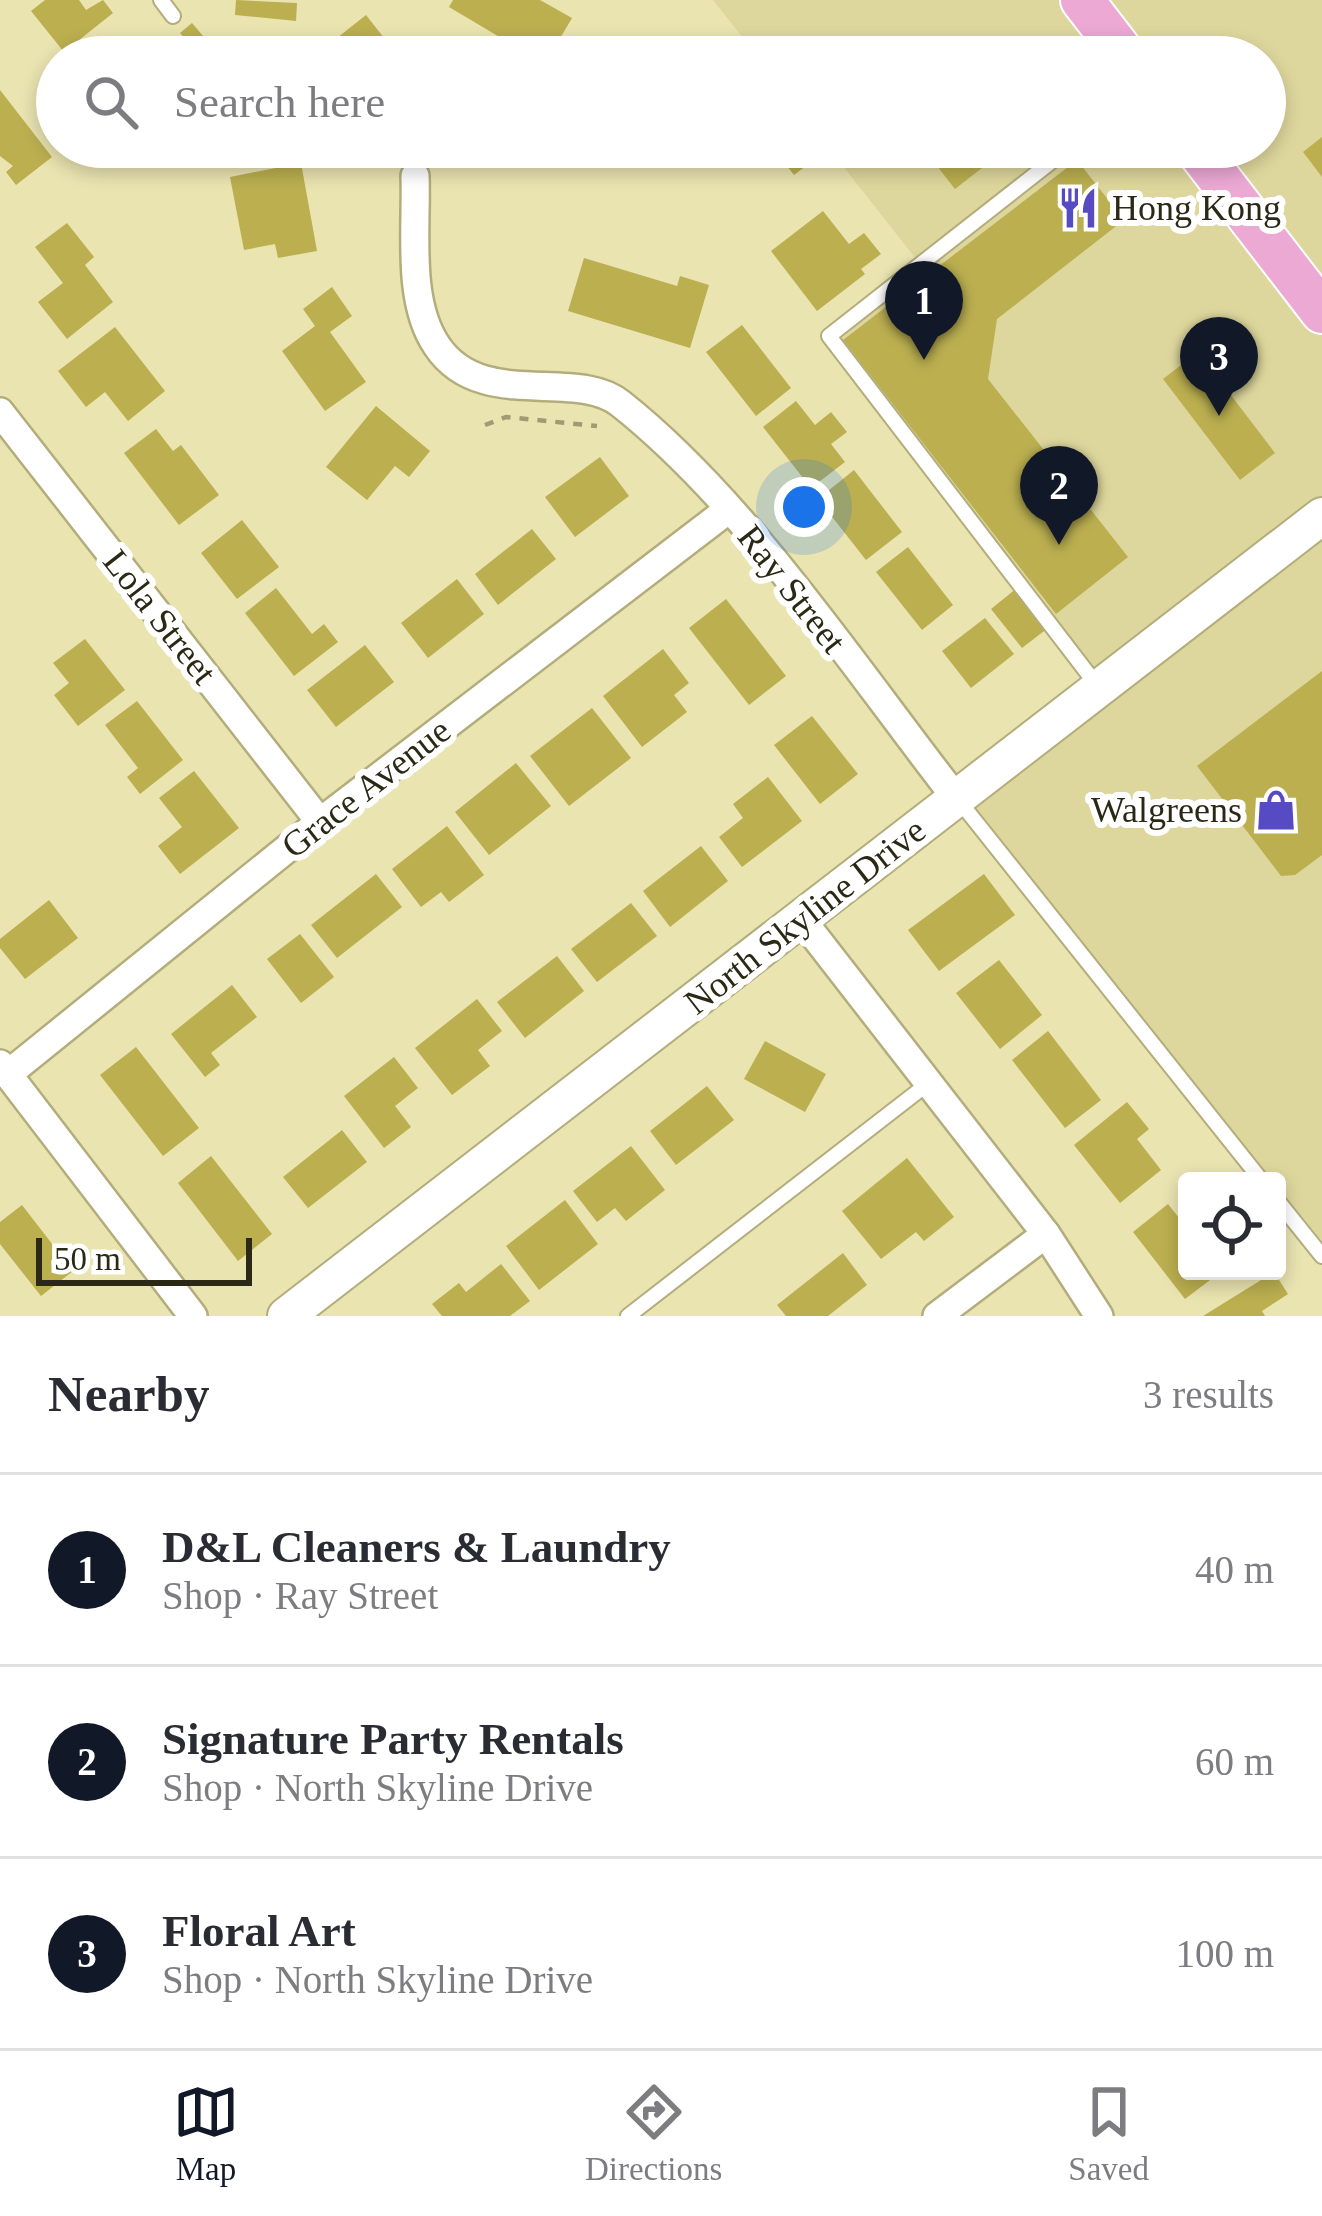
<!DOCTYPE html>
<meta charset="utf-8">
<style>
body{margin:0;font-family:Georgia,serif;background:#f2f2f3;color:#2b2b33}
.controls{position:absolute;right:36px;bottom:36px;display:grid;overflow:hidden;border-radius:12px;box-shadow:0 6px 18px #0003}
.controls button{width:108px;height:108px;display:grid;place-items:center;padding:0;border:0;border-bottom:3px solid #e1e1e2;background:#fff;color:#2b2b33;font:60px sans-serif}
.scale{position:absolute;left:36px;bottom:30px;width:216px;box-sizing:border-box;padding-left:12px;border:6px solid #2b2915;border-top:0;font-size:33px;line-height:42px;white-space:nowrap;color:#2b2915;-webkit-text-stroke:9px #fff;paint-order:stroke}
.you{position:absolute;left:804px;top:507px;width:42px;height:42px;margin:-30px;border:9px solid #fff;border-radius:50%;background:#1a73e8;box-shadow:0 0 0 18px #1a73e833}
.badge{display:grid;place-items:center;width:78px;height:78px;border-radius:50%;background:#111827;color:#fff;font-size:39px;font-weight:700}
.pin{position:absolute;translate:-50% -99px;filter:drop-shadow(0 3px 6px #0008)}
.pin::after{content:'';position:absolute;top:63px;width:42px;height:36px;background:inherit;clip-path:polygon(0 0,100% 0,50% 100%)}
.list{margin:0;padding:0;list-style:none}
h2{display:flex;justify-content:space-between;align-items:center;height:156px;margin:0;padding:0 48px;font-size:51px}
h2 small{font-size:39px;font-weight:400;color:#7c7c81}
.list li{display:grid;grid-template-columns:78px 1fr auto;gap:36px;align-items:center;box-sizing:border-box;height:192px;padding:0 48px;border-top:3px solid #e1e1e2}
.list b{display:block;font-size:45px;white-space:nowrap}
.list p{margin:0;font-size:39px;white-space:nowrap;color:#7c7c81}
.list em{font-size:39px;font-style:normal;color:#7c7c81}
.icon{flex:none;width:66px;height:66px;fill:none;stroke:currentColor;stroke-width:2;stroke-linecap:round;stroke-linejoin:round}
.map{position:relative;flex:none;width:1322px;height:1316px;overflow:hidden}
.search{position:absolute;background:#fff;box-shadow:0 6px 18px #0003;left:36px;right:36px;top:36px;height:132px;display:flex;align-items:center;gap:30px;box-sizing:border-box;padding:0 42px;border-radius:66px;color:#7c7c81;font-size:45px}
.sheet{height:732px;background:#fff}
nav{display:flex;justify-content:space-around;align-items:center;box-sizing:border-box;height:168px;border-top:3px solid #e1e1e2;background:#fff;font-size:33px;color:#7c7c81}
nav a{display:grid;justify-items:center;gap:6px}
nav .on{color:#111827}
.map>svg:first-child{display:block}
</style>
<div class="map">
<svg width="1322" height="1316" viewBox="0 0 1322 1316">
<rect width="100%" height="100%" fill="#eae4b1"/>
<!-- built -->
<path fill="#ded79d" d="M713,0H1322V1256L1277,1200V1181H1262L956,798L1099,688L829,336L920,264L828,147H1265V57H758Z"/>
<!-- building -->
<g fill="#bbaf50">
<path d="M45,0H79L86,10L103,0L113,13L64,52L31,11Z"/>
<path d="M236,0L297,3L296,21L235,15Z"/>
<path d="M453,0H540L572,18L549,57H533L449,7Z"/>
<path d="M366,15L399,57H313Z"/>
<path d="M192,23L221,57H201L180,33Z"/>
<path d="M0,90L52,157L16,185L6,172L13,166L0,156Z"/>
<path d="M1322,137V177L1303,152Z"/>
<path d="M772,147H819L823,153L794,175Z"/>
<path d="M922,147H1009L955,189Z"/>
<path d="M1077,160L1124,220L997,319L988,379L1128,557L1056,614L843,340Z"/>
<path d="M301,163L317,251L278,258L275,244L244,250L230,177Z"/>
<path d="M823,211L849,244L864,233L881,254L861,269L865,274L817,311L771,251Z"/>
<path d="M67,223L94,257L85,265L113,302L67,339L38,302L63,283L35,247Z"/>
<path d="M584,258L677,286L680,276L709,285L690,348L568,311Z"/>
<path d="M332,287L352,316L330,332L366,382L325,411L282,351L315,326L303,309Z"/>
<path d="M742,325L791,388L756,416L706,352Z"/>
<path d="M115,327L165,391L128,421L105,392L86,407L58,371Z"/>
<path d="M1198,352L1275,453L1240,480L1163,379Z"/>
<path d="M796,401L815,425L831,412L847,432L831,444L845,462L811,488L763,427Z"/>
<path d="M376,406L430,451L409,477L395,466L367,500L326,467Z"/>
<path d="M156,429L173,451L181,445L219,495L179,525L124,453Z"/>
<path d="M600,457L629,496L575,537L545,497Z"/>
<path d="M854,470L902,532L866,560L818,499Z"/>
<path d="M242,520L279,567L237,599L201,553Z"/>
<path d="M532,529L556,559L498,605L475,574Z"/>
<path d="M908,547L953,605L922,630L876,572Z"/>
<path d="M457,579L484,614L428,658L401,623Z"/>
<path d="M276,588L312,634L324,624L338,642L294,676L245,613Z"/>
<path d="M1017,588L1048,628L1022,648L991,609Z"/>
<path d="M726,599L786,676L749,705L689,628Z"/>
<path d="M985,618L1014,654L971,688L942,651Z"/>
<path d="M85,639L125,690L78,726L54,695L69,683L53,663Z"/>
<path d="M365,645L394,682L336,727L307,690Z"/>
<path d="M663,649L689,683L674,695L687,712L642,747L603,696Z"/>
<path d="M1322,671V855L1295,875L1281,876L1197,766Z"/>
<path d="M137,701L183,760L140,794L127,777L138,768L105,725Z"/>
<path d="M592,708L631,758L569,806L530,756Z"/>
<path d="M812,716L858,774L820,804L774,745Z"/>
<path d="M516,763L551,806L489,855L455,812Z"/>
<path d="M194,771L239,828L180,874L158,846L182,827L159,798Z"/>
<path d="M768,777L802,821L742,867L719,837L743,818L733,804Z"/>
<path d="M447,826L484,875L449,902L441,892L421,907L392,869Z"/>
<path d="M701,846L728,881L670,927L643,891Z"/>
<path d="M376,874L402,907L337,958L311,925Z"/>
<path d="M984,874L1015,915L939,971L908,930Z"/>
<path d="M49,900L78,938L25,979L0,948V939Z"/>
<path d="M631,903L657,936L597,982L571,949Z"/>
<path d="M300,934L334,977L301,1003L267,959Z"/>
<path d="M557,956L584,991L525,1038L497,1002Z"/>
<path d="M999,960L1042,1015L1000,1049L956,993Z"/>
<path d="M232,985L257,1017L211,1053L220,1065L205,1077L171,1034Z"/>
<path d="M477,999L502,1031L478,1050L490,1066L452,1095L415,1048Z"/>
<path d="M1048,1031L1101,1100L1065,1128L1012,1060Z"/>
<path d="M765,1041L826,1074L805,1112L744,1079Z"/>
<path d="M136,1047L199,1128L163,1156L100,1075Z"/>
<path d="M394,1057L418,1088L395,1106L411,1127L384,1148L344,1096Z"/>
<path d="M707,1086L734,1120L676,1165L650,1131Z"/>
<path d="M1127,1102L1149,1129L1137,1139L1161,1170L1120,1203L1074,1145Z"/>
<path d="M342,1130L367,1162L308,1208L283,1177Z"/>
<path d="M631,1146L665,1190L626,1221L615,1208L597,1222L573,1191Z"/>
<path d="M211,1156L272,1234L238,1261L178,1183Z"/>
<path d="M907,1158L954,1217L924,1241L916,1232L881,1259L842,1211Z"/>
<path d="M565,1200L598,1244L539,1290L506,1246Z"/>
<path d="M1168,1204L1187,1228V1271H1222L1185,1299L1133,1232Z"/>
<path d="M22,1205L73,1271L41,1296L0,1244V1222Z"/>
<path d="M843,1253L867,1285L828,1316H786L777,1305Z"/>
<path d="M501,1264L530,1301L510,1316H442L432,1304L459,1283L466,1292Z"/>
<path d="M1274,1272L1288,1294L1262,1311L1265,1316H1203Z"/>
</g>
<g fill="none" stroke-linecap="round" stroke-linejoin="round">
<!-- lane casing -->
<g stroke="#b3ad7c" stroke-width="18">
<g id="lane">
<path d="M161,0L173,16"/>
<path d="M1070,147L829,336L1099,688"/>
<path d="M960,802L1262,1181"/>
<path d="M1277,1200L1322,1256"/>
<path d="M628,1316L930,1082"/>
</g>
</g>
<!-- street casing -->
<g stroke="#b3ad7c" stroke-width="32">
<g id="street">
<path d="M415,176C417,228 406,301 437,346C481,412 576,367 621,404C747,504 856,670 956,798"/>
<path d="M0,412L320,822"/>
<path d="M802,920L1046,1234L1099,1316"/>
<path d="M0,1064L193,1316"/>
<path d="M8,1074L320,822L729,509"/>
<path d="M937,1316L1046,1234"/>
</g>
</g>
<!-- secondary casing -->
<g stroke="#b3ad7c" stroke-width="40">
<path id="secondary" d="M286,1316L1322,516"/>
</g>
<!-- primary casing -->
<g stroke="#fff" stroke-width="46">
<g id="primary">
<path d="M1082,0L1126,57"/>
<path d="M1195,147L1322,312"/>
</g>
</g>
<!-- path -->
<path stroke="#9f9b74" stroke-width="4.5" stroke-dasharray="9 9" stroke-linecap="butt" d="M485,425L506,417L597,426"/>
<!-- lane -->
<use href="#lane" stroke="#fff" stroke-width="14"/>
<!-- street -->
<use href="#street" stroke="#fff" stroke-width="27"/>
<!-- secondary -->
<use href="#secondary" stroke="#fff" stroke-width="36"/>
<!-- primary -->
<use href="#primary" stroke="#eba9d4" stroke-width="42"/>
</g>
<!-- icons -->
<defs>
<g id="restaurant-bare" transform="scale(3.24)"><path d="M-5-6h1v4h1v-4h1v4h1v-4h1v5L-1.5 .5V6h-2V.5L-5-1ZM5-6V6H3V1.5H1.5Q1.5-4 5-6Z" fill="#564bc2" stroke="#fff" stroke-width="2.5" paint-order="stroke"/></g>
<g id="shop-bare" transform="scale(3.24)"><path d="M-5-2.5h2.3a2.7 3.5 0 0 1 5.4 0H5L5.5 6h-11ZM-1.5-2.5h3a1.5 2.3 0 0 0-3 0Z" fill="#564bc2" stroke="#fff" stroke-width="2.5" paint-order="stroke"/></g>
</defs>
<g fill-rule="evenodd">
<use href="#restaurant-bare" x="1078" y="208"/>
<use href="#shop-bare" x="1276" y="810"/>
</g>
<g text-anchor="middle" dominant-baseline="central" stroke-width="12" stroke-linejoin="round" paint-order="stroke">
<!-- poi labels -->
<g font-size="36" fill="#2b2915" stroke="#fff" text-anchor="start">
<text x="1112" y="208">Hong Kong</text>
<text x="1242" y="810" text-anchor="end">Walgreens</text>
</g>
<!-- street labels -->
<g font-size="36" fill="#2b2915" stroke="#fff">
<text transform="translate(792 589) rotate(52)">Ray Street</text>
<text transform="translate(160 617) rotate(52)">Lola Street</text>
<text transform="translate(366 788) rotate(-38)">Grace Avenue</text>
<text transform="translate(805 916) rotate(-38)">North Skyline Drive</text>
</g>
</g>
</svg>
<div class="controls">
<button><svg class="icon" aria-label="locate" viewBox="0 0 24 24"><circle cx="12" cy="12" r="6"/><path d="M12 2v4M12 18v4M2 12h4M18 12h4"/></svg></button>
</div>
<div class="scale">50 m</div>
<div class="you"></div>
<div class="pin badge" style="left:924px;top:360px">1</div>
<div class="pin badge" style="left:1059px;top:545px">2</div>
<div class="pin badge" style="left:1219px;top:416px">3</div>
<div class="search"><svg class="icon" aria-label="search" viewBox="0 0 24 24"><circle cx="10" cy="10" r="6"/><path d="M15 15l6 6"/></svg>Search here</div>
</div>
<section class="sheet">
<h2>Nearby<small>3 results</small></h2>
<ul class="list">
<li><span class="badge">1</span><div><b>D&amp;L Cleaners &amp; Laundry</b><p>Shop · Ray Street</p></div><em>40 m</em></li>
<li><span class="badge">2</span><div><b>Signature Party Rentals</b><p>Shop · North Skyline Drive</p></div><em>60 m</em></li>
<li><span class="badge">3</span><div><b>Floral Art</b><p>Shop · North Skyline Drive</p></div><em>100 m</em></li>
</ul>
</section>
<nav>
<a class="on"><svg class="icon" aria-label="map" viewBox="0 0 24 24"><path d="M3 6l6-2 6 2 6-2v14l-6 2-6-2-6 2zM9 4v14M15 6v14"/></svg>Map</a>
<a><svg class="icon" aria-label="directions" viewBox="0 0 24 24"><path d="M12 3l9 9-9 9-9-9zM9 14v-3h6M13 9l2 2-2 2"/></svg>Directions</a>
<a><svg class="icon" aria-label="saved" viewBox="0 0 24 24"><path d="M7 4h10v16l-5-4-5 4z"/></svg>Saved</a>
</nav>
